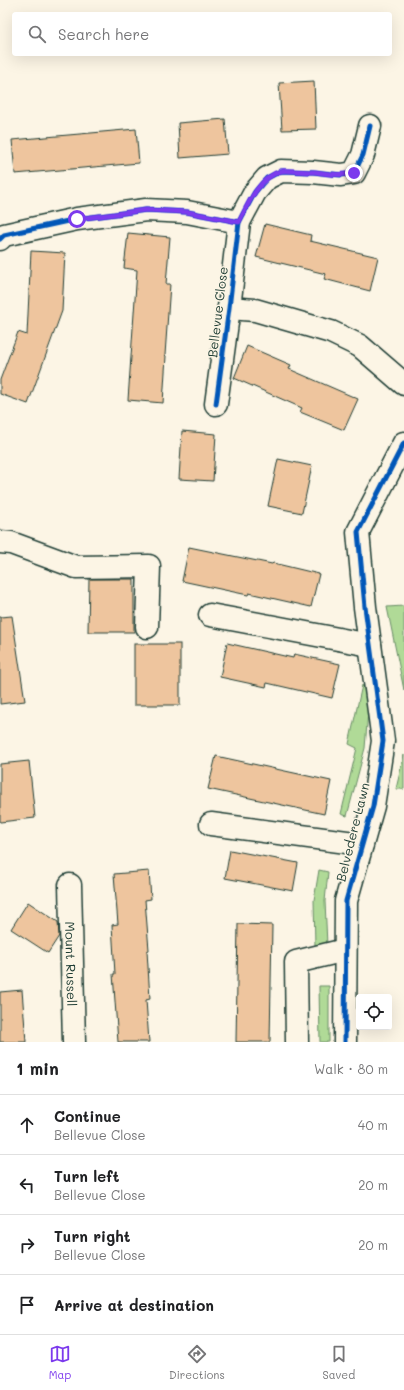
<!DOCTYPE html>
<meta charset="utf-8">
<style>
body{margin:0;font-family:Mali,sans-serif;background:#f2f2f2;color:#202124}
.controls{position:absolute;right:12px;bottom:12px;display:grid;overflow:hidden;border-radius:4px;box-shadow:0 4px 16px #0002}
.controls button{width:36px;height:36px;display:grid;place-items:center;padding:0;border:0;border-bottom:1px solid #e0e0e0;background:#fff;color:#202124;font:20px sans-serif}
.stop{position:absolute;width:12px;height:12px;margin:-9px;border:3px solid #7c3aed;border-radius:50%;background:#fff}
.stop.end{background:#7c3aed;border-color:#fff;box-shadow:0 1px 4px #0008}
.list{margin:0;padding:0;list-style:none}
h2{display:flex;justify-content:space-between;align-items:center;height:52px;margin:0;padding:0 16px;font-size:17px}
h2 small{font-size:13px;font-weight:400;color:#757577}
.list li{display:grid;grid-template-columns:26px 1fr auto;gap:12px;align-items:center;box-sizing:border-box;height:60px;padding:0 16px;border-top:1px solid #e0e0e0}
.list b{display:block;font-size:15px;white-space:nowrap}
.list p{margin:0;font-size:13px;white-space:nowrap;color:#757577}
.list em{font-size:13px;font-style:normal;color:#757577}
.icon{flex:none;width:22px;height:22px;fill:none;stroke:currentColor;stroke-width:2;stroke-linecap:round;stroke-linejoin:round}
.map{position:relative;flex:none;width:404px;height:1042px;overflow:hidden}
.search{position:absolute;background:#fff;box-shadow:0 4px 16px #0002;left:12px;right:12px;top:12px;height:44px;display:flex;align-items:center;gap:10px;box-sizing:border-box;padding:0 14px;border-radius:4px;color:#757577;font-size:15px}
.sheet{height:292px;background:#fff}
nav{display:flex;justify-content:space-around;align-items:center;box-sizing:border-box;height:56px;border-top:1px solid #e0e0e0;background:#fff;font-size:11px;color:#757577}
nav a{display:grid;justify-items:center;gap:2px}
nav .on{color:#7c3aed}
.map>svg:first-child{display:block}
</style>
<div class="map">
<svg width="404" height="1042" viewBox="0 0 404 1042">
<rect width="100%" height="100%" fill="#fcf5e5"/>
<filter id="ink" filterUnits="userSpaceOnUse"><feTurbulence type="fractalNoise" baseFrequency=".025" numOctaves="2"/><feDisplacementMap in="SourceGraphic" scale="8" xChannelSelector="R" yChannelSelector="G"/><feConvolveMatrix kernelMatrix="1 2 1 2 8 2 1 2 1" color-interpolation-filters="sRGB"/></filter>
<g filter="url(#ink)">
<!-- green -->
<g fill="#b0da97" stroke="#688c66">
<path d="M404,606V690L387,607Z"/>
<path d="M362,685L369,699L365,748L347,816L341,814L357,748L349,744Z"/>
<path d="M404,755V789H396Z"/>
<path d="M319,870L328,872L325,901L327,945L315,946L314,900Z"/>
<path d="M319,986H329V1042H320Z"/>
</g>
<!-- building -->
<g fill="#eec59e" stroke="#1f3d34">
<path d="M314,81L316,129L282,130L279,83Z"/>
<path d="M225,119L228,154L180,158L178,123Z"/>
<path d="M136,129L139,163L15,174L12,140Z"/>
<path d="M265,224L311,235L310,241L378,257L370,291L324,279L326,274L256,257Z"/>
<path d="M128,233L170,237L166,284H170L165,355L166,356L163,403L128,400L137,270L124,268Z"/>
<path d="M31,251L65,253L62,311L28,404L0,394V380L18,332L27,335Z"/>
<path d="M247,346L291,365L289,369L358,399L344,430L300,412L302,408L234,378Z"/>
<path d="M182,431L216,434L213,481L179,479Z"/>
<path d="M278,459L312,466L302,513L268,506Z"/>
<path d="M189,547L272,564L273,563L319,574L311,607L249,593L248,595L182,581Z"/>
<path d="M89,579H134V632H88Z"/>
<path d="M12,616L25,701L0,704V617Z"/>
<path d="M227,643L293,658L294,654L340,664L332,698L267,683L266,687L220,677Z"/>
<rect x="134" y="644" width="46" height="61"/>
<path d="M216,756L331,781L324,814L208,789Z"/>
<path d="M29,761L35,818L0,822V764Z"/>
<path d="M230,850L298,863L293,891L225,878Z"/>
<path d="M149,871L151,899L145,900L149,950L147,951L150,999L146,1000L149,1042H118L113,974H115L112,925L118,924L114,874Z"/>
<path d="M28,902L58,922L59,936L48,953L11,929Z"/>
<path d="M238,924L272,925L270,1042H236Z"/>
<path d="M22,990L26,1042H0V992Z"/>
</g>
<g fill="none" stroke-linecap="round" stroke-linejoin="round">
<!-- street casing -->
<g stroke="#1f3d34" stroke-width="25">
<g id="street">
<path d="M0,239L4,235L77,219L146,210L187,212L239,222"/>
<path d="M229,308L255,310L331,332L360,346L404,384"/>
<path d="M216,404L229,308L239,222L255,192L267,178L281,171L313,172L341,175L354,173L363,155L370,126"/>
<path d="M0,542L11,543L76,567L149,566L147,627"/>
<path d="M210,615L370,645"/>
<path d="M211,824L362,844"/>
<path id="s1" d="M70,885L74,1042"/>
<path d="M297,1042L296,962L345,950"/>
<path d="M345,1042L346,901L373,806L383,741L365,607L358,532L404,443"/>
</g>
</g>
<!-- street -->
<use href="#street" stroke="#fcf5e5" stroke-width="22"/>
<!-- cycleway casing -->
<g stroke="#fcf5e5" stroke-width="8">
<g id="cycleway">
<path d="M0,239L4,235L77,219L146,210L187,212L239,222"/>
<path d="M216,404L229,308L239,222L255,192L267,178L281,171L313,172L341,175L354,173L363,155L370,126"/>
<path d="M345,1042L346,901L373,806L383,741L365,607L358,532L404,443"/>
</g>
</g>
<!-- cycleway -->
<use href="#cycleway" stroke="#0057b8" stroke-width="5"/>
</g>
</g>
<g fill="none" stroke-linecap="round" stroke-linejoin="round" filter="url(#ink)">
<!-- route -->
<path stroke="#7c3aed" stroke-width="5" d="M77,219L146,210L187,212L239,222C248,204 258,178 281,171C287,170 307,172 315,172C330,174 339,176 354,173"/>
</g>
<g text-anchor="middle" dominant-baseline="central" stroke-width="3" stroke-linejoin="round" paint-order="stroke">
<!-- street labels -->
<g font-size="13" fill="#1f3d34" stroke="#fcf5e5">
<text transform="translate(217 312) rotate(-83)">Bellevue Close</text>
<text transform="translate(352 832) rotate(-76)">Belvedere Lawn</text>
<text stroke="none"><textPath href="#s1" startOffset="79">Mount Russell</textPath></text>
</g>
</g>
</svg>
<div class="controls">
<button><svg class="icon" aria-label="locate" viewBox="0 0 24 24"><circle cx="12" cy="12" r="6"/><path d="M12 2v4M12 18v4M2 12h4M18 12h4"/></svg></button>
</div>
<div class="stop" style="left:77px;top:219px"></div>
<div class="stop end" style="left:354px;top:173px"></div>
<div class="search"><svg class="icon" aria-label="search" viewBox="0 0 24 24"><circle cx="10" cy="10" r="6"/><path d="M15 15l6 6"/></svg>Search here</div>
</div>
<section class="sheet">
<h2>1 min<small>Walk · 80 m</small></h2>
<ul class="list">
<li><svg class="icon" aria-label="ahead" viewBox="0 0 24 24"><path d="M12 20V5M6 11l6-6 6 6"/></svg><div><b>Continue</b><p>Bellevue Close</p></div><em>40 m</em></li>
<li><svg class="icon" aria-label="left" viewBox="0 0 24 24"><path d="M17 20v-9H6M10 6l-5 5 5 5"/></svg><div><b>Turn left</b><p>Bellevue Close</p></div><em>20 m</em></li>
<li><svg class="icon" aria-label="right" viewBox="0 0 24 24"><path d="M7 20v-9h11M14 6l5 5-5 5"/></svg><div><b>Turn right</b><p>Bellevue Close</p></div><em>20 m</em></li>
<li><svg class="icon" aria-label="arrive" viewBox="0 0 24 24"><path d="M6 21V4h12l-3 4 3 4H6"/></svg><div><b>Arrive at destination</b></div></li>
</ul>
</section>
<nav>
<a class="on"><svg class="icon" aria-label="map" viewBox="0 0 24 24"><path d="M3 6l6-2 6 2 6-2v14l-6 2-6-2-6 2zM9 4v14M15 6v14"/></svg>Map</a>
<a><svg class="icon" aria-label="directions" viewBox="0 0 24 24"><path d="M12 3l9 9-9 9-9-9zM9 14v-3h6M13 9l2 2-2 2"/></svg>Directions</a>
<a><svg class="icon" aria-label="saved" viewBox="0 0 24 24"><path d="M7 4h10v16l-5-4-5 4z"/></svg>Saved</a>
</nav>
